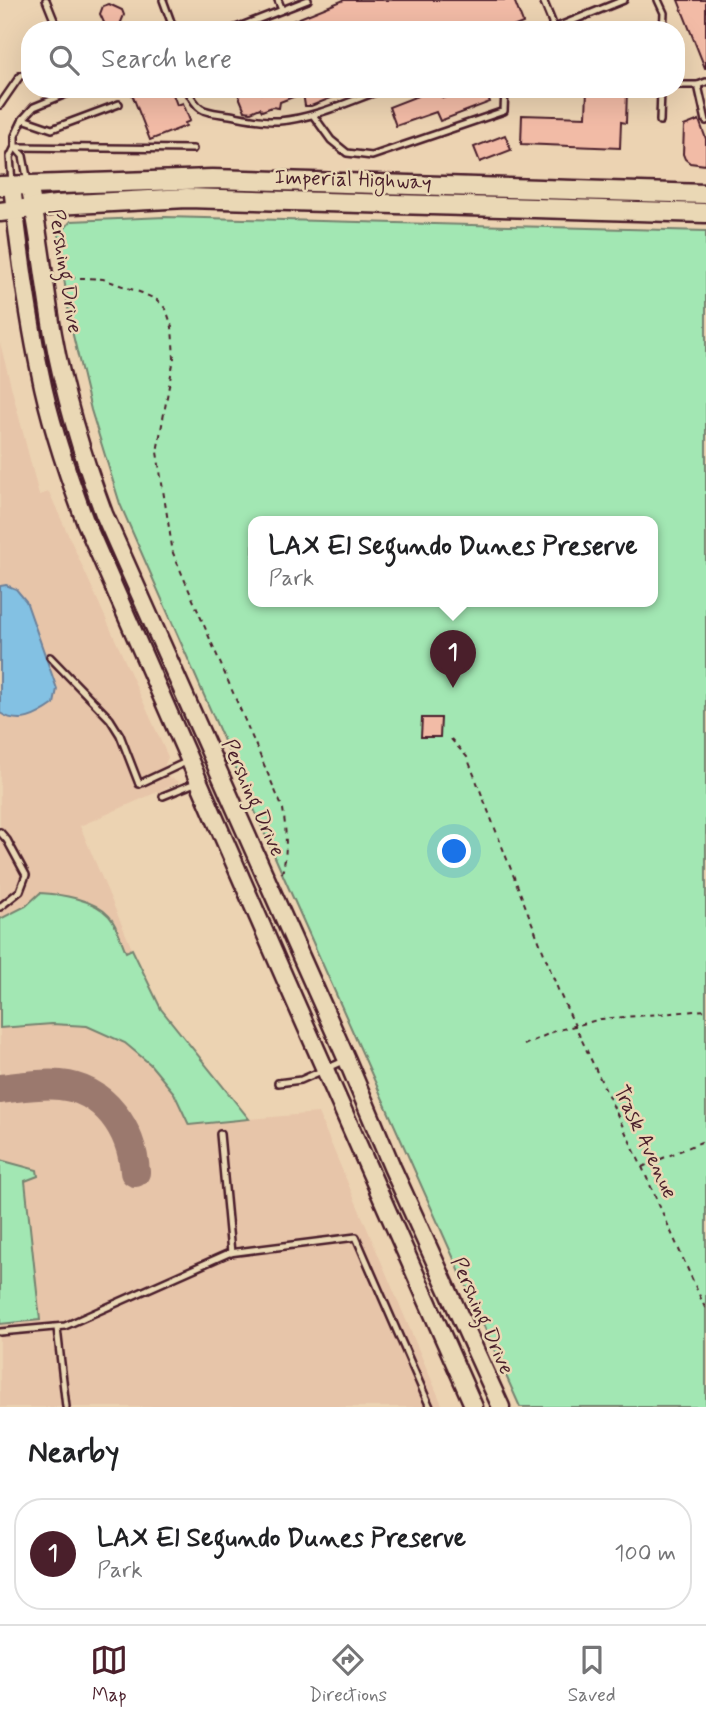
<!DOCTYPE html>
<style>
body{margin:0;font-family:Mynerve,sans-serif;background:#f2f2f2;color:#202124}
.you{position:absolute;left:455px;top:852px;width:24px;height:24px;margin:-18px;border:5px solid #fff;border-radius:50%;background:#1a73e8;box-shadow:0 0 0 10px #1a73e833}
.badge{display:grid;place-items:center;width:46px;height:46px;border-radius:50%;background:#4a1f2b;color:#fff;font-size:23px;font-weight:700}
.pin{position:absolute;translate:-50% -58px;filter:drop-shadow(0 2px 4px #0008)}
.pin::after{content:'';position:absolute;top:37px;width:24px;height:21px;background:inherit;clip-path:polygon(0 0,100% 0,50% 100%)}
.popup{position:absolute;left:248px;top:516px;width:410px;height:91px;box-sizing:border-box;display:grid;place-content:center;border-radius:14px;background:#fff;filter:drop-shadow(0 2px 5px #0005);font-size:23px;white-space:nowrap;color:#757577}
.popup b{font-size:26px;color:#202124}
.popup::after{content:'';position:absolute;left:50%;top:100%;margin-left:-14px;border:14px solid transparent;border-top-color:#fff}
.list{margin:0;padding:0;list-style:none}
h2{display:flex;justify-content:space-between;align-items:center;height:91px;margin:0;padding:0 28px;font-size:30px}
h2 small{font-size:23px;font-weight:400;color:#757577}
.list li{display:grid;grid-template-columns:46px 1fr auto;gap:21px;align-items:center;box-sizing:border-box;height:112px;margin:0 14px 14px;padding:0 14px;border:2px solid #e0e0e0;border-radius:28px}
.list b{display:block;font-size:26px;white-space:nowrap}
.list p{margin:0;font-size:23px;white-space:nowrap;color:#757577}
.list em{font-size:23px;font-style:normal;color:#757577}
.icon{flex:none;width:38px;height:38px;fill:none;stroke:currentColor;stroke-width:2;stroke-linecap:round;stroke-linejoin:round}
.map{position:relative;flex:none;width:706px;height:1407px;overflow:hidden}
.search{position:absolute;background:#fff;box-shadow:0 7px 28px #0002;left:21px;right:21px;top:21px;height:77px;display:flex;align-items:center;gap:18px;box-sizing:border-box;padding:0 24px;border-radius:28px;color:#757577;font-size:26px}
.sheet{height:217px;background:#fff}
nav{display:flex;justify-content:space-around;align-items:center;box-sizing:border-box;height:98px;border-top:2px solid #e0e0e0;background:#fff;font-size:19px;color:#757577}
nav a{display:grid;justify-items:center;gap:4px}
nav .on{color:#4a1f2b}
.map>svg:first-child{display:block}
</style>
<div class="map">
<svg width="706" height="1407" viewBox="0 0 706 1407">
<rect width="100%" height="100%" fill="#ecd3b2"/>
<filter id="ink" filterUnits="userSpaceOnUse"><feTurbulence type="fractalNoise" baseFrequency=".0143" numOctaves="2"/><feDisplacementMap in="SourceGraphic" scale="14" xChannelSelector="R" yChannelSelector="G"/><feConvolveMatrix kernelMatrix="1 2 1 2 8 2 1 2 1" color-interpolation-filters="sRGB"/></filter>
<g filter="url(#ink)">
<!-- built -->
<path fill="#e7c5a9" d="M0,343L39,495L49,492L168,757L164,767L168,777L180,782L80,826L132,949L161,1009L249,1119L318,1113L443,1407H0Z"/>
<!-- green -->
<g fill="#a2e7b3" stroke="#76836f" stroke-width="2" fill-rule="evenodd">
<path d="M165,217L706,231V1407H520L282,873L120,504L91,410L71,327L58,236L71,221ZM253,522H652V602H253Z"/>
<path d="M40,893C60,894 94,899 109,916C117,925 121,941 126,952L132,949L161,1009L249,1119L189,1125L174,1093L150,1064L125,1043L87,1026L52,1024L0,1028V919L26,906Z"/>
<path d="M0,1160L37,1170L38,1176L25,1181L40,1320L0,1324Z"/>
</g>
<!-- water -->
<path fill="#83c1e3" stroke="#6c8099" stroke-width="2" d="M6,585L16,589L26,601L57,689L54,704C37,716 20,726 0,713V586Z"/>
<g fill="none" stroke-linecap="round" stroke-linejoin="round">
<!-- taxiway -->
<path stroke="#9b796e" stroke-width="30" d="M0,1089C19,1087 40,1083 60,1085C105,1089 132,1130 135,1172"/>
</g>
<!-- building -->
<g fill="#f2bba6" stroke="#4a1f2b" stroke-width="2">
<path d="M344,0H514L523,23L505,30H270Z"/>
<path d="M678,0H706V68H705Z"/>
<path d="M109,4L122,10L124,15L119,27L114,30L106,27L100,14L103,6Z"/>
<path d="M130,89H171L177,105L183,103L190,121L185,123L186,126L150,140Z"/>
<path d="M236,89H261L262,93L273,89L351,90L311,106H305L303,93L280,102L279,108L272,107L262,111L260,108L251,112L245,111Z"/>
<path d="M427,89H437L440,96L444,98L457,94L459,89H485L490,102L440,121L436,112L396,126L389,107L428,92Z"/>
<path d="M587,89H627L626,123L621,122L620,148L521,144L522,115L586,117Z"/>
<path d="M699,120L706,139V165L690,163L685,159L683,154L684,126Z"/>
<path d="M505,135L511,150L480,162L474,147Z"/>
<path d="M422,718H441L440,737H421Z"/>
</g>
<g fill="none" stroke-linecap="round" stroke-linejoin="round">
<!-- service casing -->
<g stroke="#4a1f2b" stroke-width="10">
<g id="service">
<path d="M46,0L58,30"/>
<path d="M163,0L174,30"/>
<path d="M278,0L282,10"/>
<path d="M543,0L552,22V30"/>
<path d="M658,0L664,13L663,30"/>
<path d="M552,29L624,0"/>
<path d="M231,30L308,0"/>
<path d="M676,85H698L706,82"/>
<path d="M698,85L706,121"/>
<path d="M187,89C199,114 204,111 230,115C246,118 263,122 279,121C315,118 350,101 384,89"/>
<path d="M442,89L444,93L454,89"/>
<path d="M0,105L20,76L30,72"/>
<path d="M313,115L331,140L347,153L372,156L504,111L505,89"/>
<path d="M23,119L34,107L78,89"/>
<path d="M660,121L661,89"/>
<path d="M15,147L193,149"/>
<path d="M15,147L23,156L28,182"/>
<path d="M12,183L10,157L15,147V136L23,119L52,129L119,104"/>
<path d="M50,657L110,719L120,735L139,784L186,762"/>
<path d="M163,796L195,783"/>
<path d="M0,832L7,840L26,875L20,891L0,907"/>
<path d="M278,1083L301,1080L344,1061"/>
<path d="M220,1134L231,1253"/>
<path d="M57,1328L66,1407"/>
<path d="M0,1332L65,1326L229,1253L356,1237L430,1407"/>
</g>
</g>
<!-- secondary casing -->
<g stroke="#4a1f2b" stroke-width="21">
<g id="secondary">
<path d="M29,185C40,234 44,284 53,334C64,395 82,455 104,514L347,1060L392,1167L501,1407"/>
<path d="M12,186C19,248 27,311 40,372C50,423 67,473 85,521L286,981L474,1407"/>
</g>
</g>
<!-- primary casing -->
<g stroke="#4a1f2b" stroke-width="23">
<g id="primary">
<path d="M0,186L212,179L706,194"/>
<path d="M0,212L56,205L187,198L706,213"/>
</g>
</g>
<!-- path -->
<g stroke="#4a1f2b" stroke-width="2" stroke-dasharray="5 5" stroke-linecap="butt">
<path d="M60,278H88L103,279L142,293L157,300L166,309L172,327L174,358L157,452L173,553L283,809C286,830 288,853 282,873"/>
<path d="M451,739L467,757L559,992L642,1167L706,1310"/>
<path d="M524,1045L555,1031L601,1019L706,1010"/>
<path d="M642,1167L706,1140"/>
</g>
<!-- service -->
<use href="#service" stroke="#ead8b5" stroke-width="5"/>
<!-- secondary -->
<use href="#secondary" stroke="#ead8b5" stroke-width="16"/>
<!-- primary -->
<use href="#primary" stroke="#ead8b5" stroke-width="18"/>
</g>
</g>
<g text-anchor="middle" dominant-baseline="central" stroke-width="5" stroke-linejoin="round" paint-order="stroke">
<!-- street labels -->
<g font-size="21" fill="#4a1f2b" stroke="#ead8b5">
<text transform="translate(353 180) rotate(2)">Imperial Highway</text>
<text transform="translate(65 271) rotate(81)">Pershing Drive</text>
<text transform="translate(253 798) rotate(66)">Pershing Drive</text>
<text transform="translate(645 1142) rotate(65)">Trask Avenue</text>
<text transform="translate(482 1316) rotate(66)">Pershing Drive</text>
</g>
</g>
</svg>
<div class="you"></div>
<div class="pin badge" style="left:453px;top:688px">1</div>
<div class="popup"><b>LAX El Segundo Dunes Preserve</b>Park</div>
<div class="search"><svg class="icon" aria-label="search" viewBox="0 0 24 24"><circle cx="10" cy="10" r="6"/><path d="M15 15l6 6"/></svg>Search here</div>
</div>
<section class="sheet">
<h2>Nearby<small></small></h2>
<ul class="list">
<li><span class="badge">1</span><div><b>LAX El Segundo Dunes Preserve</b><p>Park</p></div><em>100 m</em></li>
</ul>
</section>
<nav>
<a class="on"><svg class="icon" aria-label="map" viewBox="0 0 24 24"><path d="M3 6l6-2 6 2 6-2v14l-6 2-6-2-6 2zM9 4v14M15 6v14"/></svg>Map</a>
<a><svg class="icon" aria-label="directions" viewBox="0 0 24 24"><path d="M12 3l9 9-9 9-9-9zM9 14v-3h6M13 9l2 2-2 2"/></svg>Directions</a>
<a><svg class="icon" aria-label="saved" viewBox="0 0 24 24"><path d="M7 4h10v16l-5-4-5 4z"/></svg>Saved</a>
</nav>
